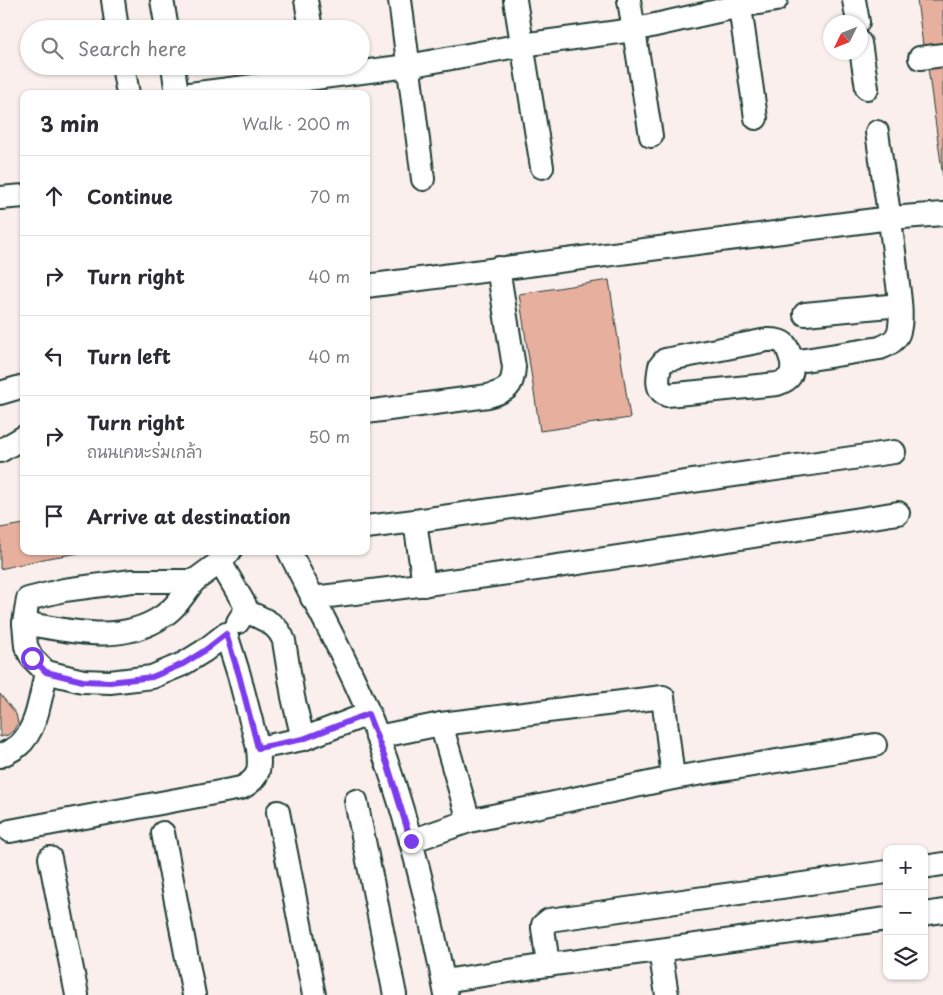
<!DOCTYPE html>
<meta charset="utf-8">
<style>
body{margin:0;font-family:"Playpen Sans","Playpen Sans Thai",sans-serif;background:#f2f2f3;color:#2b2b33}
.controls{position:absolute;right:15px;bottom:15px;display:grid;overflow:hidden;border-radius:10px;box-shadow:0 1px 4px #0004}
.controls button{width:45px;height:45px;display:grid;place-items:center;padding:0;border:0;border-bottom:1px solid #e1e1e2;background:#fff;color:#2b2b33;font:25px sans-serif}
.compass{position:absolute;left:823px;top:15px;width:45px;height:45px;border-radius:50%;background:#fff;box-shadow:0 1px 4px #0004;rotate:227deg}
.stop{position:absolute;width:15px;height:15px;margin:-11px;border:4px solid #7c3aed;border-radius:50%;background:#fff}
.stop.end{background:#7c3aed;border-color:#fff;box-shadow:0 1px 5px #0008}
.list{margin:0;padding:0;list-style:none}
h2{display:flex;justify-content:space-between;align-items:center;height:65px;margin:0;padding:0 20px;font-size:21px}
h2 small{font-size:16px;font-weight:400;color:#7c7c81}
.list li{display:grid;grid-template-columns:32px 1fr auto;gap:15px;align-items:center;box-sizing:border-box;height:80px;padding:0 20px;border-top:1px solid #e1e1e2}
.list b{display:block;font-size:19px;white-space:nowrap}
.list p{margin:0;font-size:16px;white-space:nowrap;color:#7c7c81}
.list em{font-size:16px;font-style:normal;color:#7c7c81}
.icon{flex:none;width:28px;height:28px;fill:none;stroke:currentColor;stroke-width:2;stroke-linecap:round;stroke-linejoin:round}
.map{position:relative;flex:none;width:943px;height:995px;overflow:hidden}
.search{position:absolute;background:#fff;box-shadow:0 1px 4px #0004;left:20px;top:20px;width:350px;height:55px;display:flex;align-items:center;gap:12px;box-sizing:border-box;padding:0 18px;border-radius:28px;color:#7c7c81;font-size:19px}
.panel{position:absolute;background:#fff;box-shadow:0 1px 4px #0004;left:20px;top:90px;width:350px;height:465px;border-radius:10px}
.map>svg:first-child{display:block}
</style>
<div class="map">
<svg width="943" height="995" viewBox="0 0 943 995">
<rect width="100%" height="100%" fill="#faefec"/>
<filter id="ink" filterUnits="userSpaceOnUse"><feTurbulence type="fractalNoise" baseFrequency=".02" numOctaves="2"/><feDisplacementMap in="SourceGraphic" scale="10" xChannelSelector="R" yChannelSelector="G"/><feConvolveMatrix kernelMatrix="1 2 1 2 8 2 1 2 1" color-interpolation-filters="sRGB"/></filter>
<g filter="url(#ink)">
<!-- building -->
<g fill="#e7af9e" stroke="#1f3d34">
<path d="M917,0H943V51L924,53Z"/>
<path d="M943,66V178L928,68Z"/>
<path d="M609,280L630,418L540,431L519,294Z"/>
<path d="M24,524V551H92L48,558L0,569V528Z"/>
<path d="M0,694L16,714L18,723L13,731L8,735L0,737Z"/>
</g>
<g fill="none" stroke-linecap="round" stroke-linejoin="round">
<!-- minor casing -->
<g stroke="#1f3d34" stroke-width="26">
<g id="minor">
<path d="M113,0L117,29"/>
<path d="M162,0L167,29"/>
<path d="M306,0L311,29"/>
<path d="M400,0L423,179"/>
<path d="M515,0L542,167"/>
<path d="M629,0L651,136"/>
<path d="M739,0L756,118"/>
<path d="M854,0L858,22"/>
<path d="M860,43L867,88"/>
<path d="M920,58L943,55"/>
<path d="M123,66L128,94"/>
<path d="M173,66L177,94"/>
<path d="M190,94L408,66L522,45L633,30L740,6L776,0"/>
<path d="M0,198L24,196"/>
<path d="M366,286L890,218L943,214"/>
<path d="M805,314L900,305"/>
<path d="M792,362C787,345 786,339 767,340L665,360L660,366C658,377 655,390 667,395L777,384C790,380 793,375 792,362L880,348C888,345 897,340 899,331C903,317 899,292 897,277C892,229 884,181 877,132"/>
<path d="M0,393L24,386"/>
<path d="M366,412L488,396C507,391 513,387 514,367L498,268"/>
<path d="M0,451L24,437"/>
<path d="M415,521L424,585"/>
<path d="M366,527L415,521L894,452"/>
<path d="M230,551L220,562L194,581H132L64,590L28,599L24,623L26,646L32,658L46,672L83,681L110,682L152,677L183,664L204,651L226,634L239,675L258,748L303,739L368,714"/>
<path d="M289,551C316,605 346,658 369,714C405,804 428,900 446,995"/>
<path d="M220,562L245,605V611L238,622"/>
<path d="M312,598C508,576 703,544 898,513"/>
<path d="M245,611C261,618 278,623 284,641L293,697L303,739"/>
<path d="M24,623C70,631 122,645 163,616C176,608 185,593 194,581"/>
<path d="M441,724L469,821"/>
<path d="M377,737L441,724L663,697L673,778L469,821L411,841"/>
<path d="M0,756C6,753 13,750 18,746C37,731 41,695 46,672"/>
<path d="M673,778L875,745"/>
<path d="M356,801L395,995"/>
<path d="M278,812L314,995"/>
<path d="M10,831L241,788C261,778 260,768 258,748"/>
<path d="M163,833L194,995"/>
<path d="M50,858L77,995"/>
<path d="M924,867L943,864"/>
<path d="M924,914L943,911"/>
<path d="M660,950L667,995"/>
<path d="M548,965L543,928V925L549,920L887,872"/>
<path d="M444,981L548,965L887,919"/>
</g>
</g>
<!-- minor -->
<use href="#minor" stroke="#fff" stroke-width="22"/>
</g>
</g>
<g fill="none" stroke-linecap="round" stroke-linejoin="round" filter="url(#ink)">
<!-- route -->
<path stroke="#7c3aed" stroke-width="6" d="M32,658L46,672L83,681L110,682L152,677L183,664L204,651L226,634L239,675L258,748L303,739L368,714L388,766L411,841"/>
</g>
</svg>
<div class="controls">
<button>+</button>
<button>−</button>
<button><svg class="icon" aria-label="layers" viewBox="0 0 24 24"><path d="M12 4l9 5-9 5-9-5zM3 14l9 5 9-5"/></svg></button>
</div>
<svg class="compass" viewBox="-18 -18 36 36"><path d="M0-13l5 13h-10z" fill="#e53935"/><path d="M0 13l5-13h-10z" fill="#7c7c81"/></svg>
<div class="stop" style="left:32px;top:658px"></div>
<div class="stop end" style="left:411px;top:841px"></div>
<div class="search"><svg class="icon" aria-label="search" viewBox="0 0 24 24"><circle cx="10" cy="10" r="6"/><path d="M15 15l6 6"/></svg>Search here</div>
<section class="panel">
<h2>3 min<small>Walk · 200 m</small></h2>
<ul class="list">
<li><svg class="icon" aria-label="ahead" viewBox="0 0 24 24"><path d="M12 20V5M6 11l6-6 6 6"/></svg><div><b>Continue</b></div><em>70 m</em></li>
<li><svg class="icon" aria-label="right" viewBox="0 0 24 24"><path d="M7 20v-9h11M14 6l5 5-5 5"/></svg><div><b>Turn right</b></div><em>40 m</em></li>
<li><svg class="icon" aria-label="left" viewBox="0 0 24 24"><path d="M17 20v-9H6M10 6l-5 5 5 5"/></svg><div><b>Turn left</b></div><em>40 m</em></li>
<li><svg class="icon" aria-label="right" viewBox="0 0 24 24"><path d="M7 20v-9h11M14 6l5 5-5 5"/></svg><div><b>Turn right</b><p>ถนนเคหะร่มเกล้า</p></div><em>50 m</em></li>
<li><svg class="icon" aria-label="arrive" viewBox="0 0 24 24"><path d="M6 21V4h12l-3 4 3 4H6"/></svg><div><b>Arrive at destination</b></div></li>
</ul>
</section>
</div>
